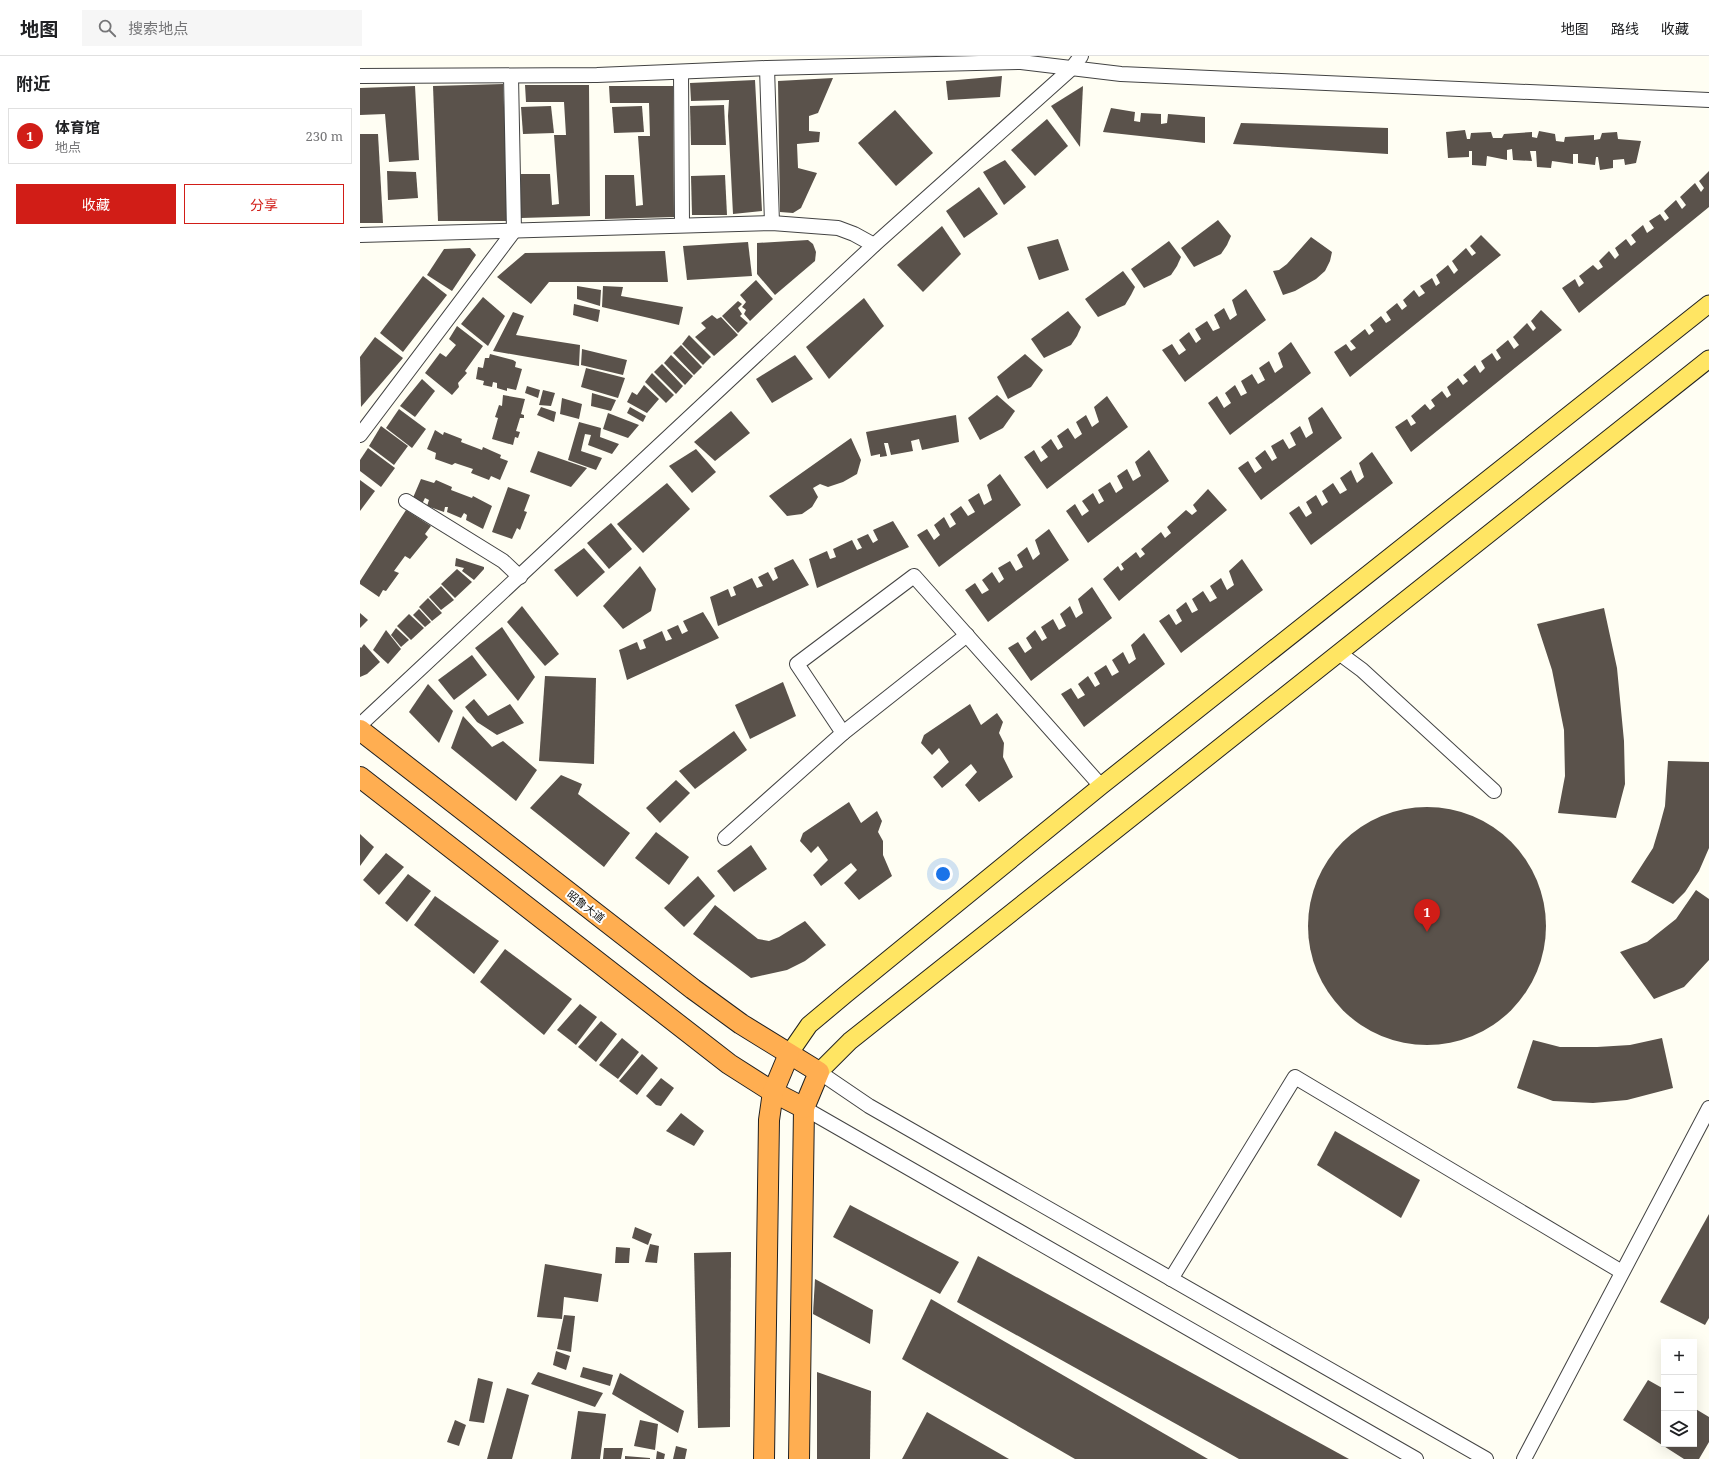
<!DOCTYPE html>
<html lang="zh">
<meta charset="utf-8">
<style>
body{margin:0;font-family:"Noto Serif","Noto Sans SC",serif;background:#f6f6f6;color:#202124}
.controls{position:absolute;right:12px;bottom:12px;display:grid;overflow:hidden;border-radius:0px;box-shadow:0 4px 16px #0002}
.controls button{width:36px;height:36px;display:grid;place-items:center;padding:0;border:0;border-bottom:1px solid #e0e0e0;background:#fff;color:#202124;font:20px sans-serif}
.you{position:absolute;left:583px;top:818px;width:14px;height:14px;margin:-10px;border:3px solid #fff;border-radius:50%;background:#1a73e8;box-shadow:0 0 0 6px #1a73e833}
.badge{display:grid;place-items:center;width:26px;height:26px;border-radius:50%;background:#d11d17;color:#fff;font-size:13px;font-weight:700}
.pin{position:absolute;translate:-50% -33px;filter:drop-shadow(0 1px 2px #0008)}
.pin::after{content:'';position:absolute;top:21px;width:14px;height:12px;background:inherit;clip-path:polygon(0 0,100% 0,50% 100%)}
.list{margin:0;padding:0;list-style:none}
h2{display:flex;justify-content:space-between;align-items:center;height:52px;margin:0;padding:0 16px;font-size:17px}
h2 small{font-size:13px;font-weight:400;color:#757577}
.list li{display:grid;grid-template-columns:26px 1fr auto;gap:12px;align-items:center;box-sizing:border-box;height:56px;margin:0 8px 8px;padding:0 8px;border:1px solid #e0e0e0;border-radius:0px}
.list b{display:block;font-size:15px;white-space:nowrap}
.list p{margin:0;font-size:13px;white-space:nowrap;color:#757577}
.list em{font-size:13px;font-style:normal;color:#757577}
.actions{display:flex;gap:8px;padding:12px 16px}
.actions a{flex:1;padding:9px 0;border:1px solid #d11d17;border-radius:0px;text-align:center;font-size:14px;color:#d11d17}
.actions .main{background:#d11d17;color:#fff}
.icon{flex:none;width:22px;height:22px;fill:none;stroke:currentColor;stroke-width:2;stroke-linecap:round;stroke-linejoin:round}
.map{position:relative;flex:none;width:1349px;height:1403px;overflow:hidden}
header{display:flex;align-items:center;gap:24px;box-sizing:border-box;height:56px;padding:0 20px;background:#fff;border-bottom:1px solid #e0e0e0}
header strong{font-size:19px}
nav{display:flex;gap:22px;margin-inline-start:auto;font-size:14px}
.search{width:280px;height:36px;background:#f6f6f6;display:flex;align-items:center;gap:10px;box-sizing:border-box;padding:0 14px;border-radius:0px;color:#757577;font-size:15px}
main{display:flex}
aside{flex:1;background:#fff}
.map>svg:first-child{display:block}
</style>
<header>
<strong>地图</strong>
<div class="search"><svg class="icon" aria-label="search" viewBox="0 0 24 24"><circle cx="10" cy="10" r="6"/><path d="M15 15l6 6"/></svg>搜索地点</div>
<nav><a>地图</a><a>路线</a><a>收藏</a></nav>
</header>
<main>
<aside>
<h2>附近<small></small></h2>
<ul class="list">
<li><span class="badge">1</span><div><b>体育馆</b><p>地点</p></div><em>230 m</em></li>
</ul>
<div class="actions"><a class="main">收藏</a><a>分享</a></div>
</aside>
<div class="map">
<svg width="1349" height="1403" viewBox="0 0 1349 1403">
<rect width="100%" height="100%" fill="#fffef3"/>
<!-- building -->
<g fill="#5a524b">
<path d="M642,20L640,41L588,44L586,25Z"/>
<path d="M473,22L458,57L449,60V75L460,76L459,86L437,88L438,112L457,117L441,152L433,157L420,156L418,25Z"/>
<path d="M395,24L402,155L373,158L368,60L369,44L331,45L330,27Z"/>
<path d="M143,28L149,165H78L73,30Z"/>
<path d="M165,29H229L230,160L161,162V118H190L192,149L199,148L194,79H206L204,46H166Z"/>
<path d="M55,30L59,104L29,106L25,58L0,59V32Z"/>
<path d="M249,30H313L314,161L245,163V119H274L276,150L283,149L278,80H290L289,47H250Z"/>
<path d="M723,30L720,91L691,50Z"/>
<path d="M364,49L366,89H331L330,50Z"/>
<path d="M191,50L194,77L163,78L161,51Z"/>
<path d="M282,50L284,76L254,77L252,51Z"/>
<path d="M751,52L775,56L774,65L780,66L781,57L801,58V68L807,67L808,58L845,61V87L743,76Z"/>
<path d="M535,54L573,97L536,130L498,87Z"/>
<path d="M687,63L708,90L675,120L651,94Z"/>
<path d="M881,67L1028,72V98L873,88Z"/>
<path d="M1105,74L1107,83H1110L1111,77L1131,76L1133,82H1142L1144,78L1172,76V81L1177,82L1179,75L1195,78L1196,85L1204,86L1205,81L1234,79V84L1240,83L1242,77L1257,76L1258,83L1281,85L1276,107L1265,109L1264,103L1253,104V112L1240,114L1238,101H1236L1235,109L1218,107V98H1213V108L1192,105L1191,112L1177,111L1176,95H1170L1172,105L1153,104L1152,93L1147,94V104L1127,100L1126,110L1112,109V95H1109V101L1088,102L1086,76Z"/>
<path d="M0,78H18L23,167H0Z"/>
<path d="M645,104L666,131L644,149L623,116Z"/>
<path d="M27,115L56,116L58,142L28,144Z"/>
<path d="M1349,115V151L1219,257L1202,232L1215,223L1219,231L1224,227L1219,220L1233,209L1238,214L1243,211L1239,205L1249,195L1255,203L1259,199L1255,192L1266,183L1271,190L1276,186L1271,179L1283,169L1287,177L1294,172L1289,165L1300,158L1305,165L1309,162L1304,155L1316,144L1322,153L1326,149L1320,141L1335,127L1341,136L1344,132L1339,125Z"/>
<path d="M365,119L367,159H332L331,120Z"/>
<path d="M619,131L638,158L604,182L586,155Z"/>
<path d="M858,164L871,180L867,189L861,198L834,211L821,192Z"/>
<path d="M582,170L601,198L563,236L537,209Z"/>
<path d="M1121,179L1141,199L990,321L974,296L986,288L991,295L996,292L990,285L1005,273L1009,279L1014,275L1010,269L1021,260L1026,267L1031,264L1026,256L1037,247L1042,254L1047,250L1043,244L1054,234L1059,241L1065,237L1060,230L1072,222L1076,230L1080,227L1076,219L1088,209L1094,218L1098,214L1092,205L1106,192L1112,200L1116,197L1110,190Z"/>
<path d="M951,181L972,196L970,205L965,215L956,223L935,235L923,239L913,215L919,214L927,208Z"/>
<path d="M698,183L709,214L679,224L667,191Z"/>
<path d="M448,184L453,188L456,196L455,205L415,239L397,218V187Z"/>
<path d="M809,185L821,201L817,210L811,219L784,232L771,213Z"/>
<path d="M388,186L392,220L327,224L323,190Z"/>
<path d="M110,192L116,199L92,235L67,219L84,193Z"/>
<path d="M305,195L308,226H189L171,248L137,221L165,197Z"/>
<path d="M763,215L775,231L771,239L765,249L738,261L725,243Z"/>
<path d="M63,220L87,239L43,296L20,277Z"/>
<path d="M396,224L413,243L390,265L384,258L386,254L382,251L386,246L380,239Z"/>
<path d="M217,230L241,234L240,250L217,243Z"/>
<path d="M243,230L263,231L261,240L323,251L319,269L242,251Z"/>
<path d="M886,233L906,264L825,326L802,294L812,288L819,299L826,294L819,284L829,276L836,287L841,283L835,273L847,265L853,275L860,272L854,259L864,252L870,264L877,259L872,244Z"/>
<path d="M123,241L145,260L128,290L101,268Z"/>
<path d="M504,242L524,270L469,323L446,291Z"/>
<path d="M378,245L382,248L378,252L382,258L380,260L388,267L378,277L362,260Z"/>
<path d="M214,248L240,254L238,266L213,259Z"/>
<path d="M1181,254L1202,274L1051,396L1035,371L1047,363L1051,370L1056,367L1051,360L1065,348L1070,354L1075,350L1071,344L1082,335L1087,342L1091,339L1087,331L1098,322L1103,329L1108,325L1103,319L1115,309L1120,317L1125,312L1121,305L1132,297L1137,305L1141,302L1136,294L1148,284L1154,293L1159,289L1153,281L1167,267L1173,275L1176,272L1171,265Z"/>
<path d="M708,255L721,271L717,280L711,289L684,302L671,283Z"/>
<path d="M153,256L164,260L156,279L220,289L219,310L133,295Z"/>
<path d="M352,259L357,263L361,261L378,279L354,300L335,281L346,272L341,267Z"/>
<path d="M97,270L123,290L105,315L107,317L98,327L99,331L92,339L65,317L80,297L86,301L96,289L89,283Z"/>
<path d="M329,279L351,301L343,309L322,288Z"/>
<path d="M15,281L43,302L1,351L0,301Z"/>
<path d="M931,286L951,317L870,379L848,347L857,340L864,352L871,347L865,337L875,329L881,340L887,337L881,325L892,318L898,328L905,324L899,312L909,305L915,317L923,311L918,297Z"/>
<path d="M321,289L342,311L334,319L313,297Z"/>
<path d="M222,293L267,304L263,319L221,309Z"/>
<path d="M130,298L153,304L156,306L155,311L162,313L156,334L147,332V335L137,332V327L133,326L132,331L123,329L124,325L116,323L118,311L123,312L125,302H129Z"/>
<path d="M665,298L683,314L671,331L648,343L637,321Z"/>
<path d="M311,299L333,320L325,329L304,307Z"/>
<path d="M435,299L453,323L412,347L396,323Z"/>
<path d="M302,308L323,330L316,338L294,316Z"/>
<path d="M226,312L265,322L258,342L221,331Z"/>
<path d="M292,317L314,339L306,347L285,326Z"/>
<path d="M62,323L75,335L55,361L40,350Z"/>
<path d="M284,329L299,343L287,357L267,346L272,336L277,339Z"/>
<path d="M167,330L180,334L178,342L165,337Z"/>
<path d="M183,334L195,337L191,350L179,349Z"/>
<path d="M232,337L256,344L251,355L231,350Z"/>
<path d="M143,339L165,343L161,358L164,359V362H160L156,375L160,376L158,382L155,381L153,389L132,383L138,362L135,361L139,349L142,350Z"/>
<path d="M637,339L655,355L643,372L620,384L608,362Z"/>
<path d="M747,340L768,371L687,433L664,401L674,394L681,406L688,401L681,391L691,383L698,394L703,391L697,380L708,372L715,383L722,378L716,366L726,359L732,371L739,366L734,351Z"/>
<path d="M202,342L222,348L219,363L200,358Z"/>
<path d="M181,351L196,356L194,366L177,359Z"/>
<path d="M270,351L286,360L283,366L267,357Z"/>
<path d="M962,351L982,382L901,444L878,412L888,405L895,417L902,412L895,402L905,394L912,405L917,402L911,390L923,383L929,393L936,389L930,377L940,370L946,382L953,377L948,362Z"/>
<path d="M39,353L66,373L52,392L26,372Z"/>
<path d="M371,355L390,377L355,405L334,386Z"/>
<path d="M248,357L279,369L268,382L243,373Z"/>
<path d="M596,359L599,386L562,394L559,383L551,385L553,395L531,399L528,387H524L527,400L520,401V398L511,400L506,376Z"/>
<path d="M219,366L241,372L240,381L259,388L252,398L228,389L231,379L225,378L221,395L242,402L236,414L208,404Z"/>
<path d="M21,370L48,390L34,409L9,390Z"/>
<path d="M75,374L83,379L84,376L102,383L101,386L122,394L123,391L141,399L140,402L148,405L140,424L131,420L129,424L111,417L113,413L95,407L92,409L75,403L76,397L67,393Z"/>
<path d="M491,382L501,404L497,418L483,426L468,431L460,428L453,432L458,441L452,451L442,458L427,460L409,440Z"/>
<path d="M8,392L35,412L21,431L0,415V404Z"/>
<path d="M336,393L356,416L332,437L309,410Z"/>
<path d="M789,394L809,425L728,487L706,455L715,448L722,460L729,455L722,445L733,437L739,448L744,445L738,434L750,426L756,437L763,432L757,420L767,413L773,425L781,420L775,406Z"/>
<path d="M178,395L227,412L211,431L170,416Z"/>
<path d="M1012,396L1033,427L951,489L929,457L939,450L946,461L952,457L946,446L956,439L962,450L968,446L962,435L973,427L980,438L987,434L980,422L991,414L997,427L1004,421L999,407Z"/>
<path d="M640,418L661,449L579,511L557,479L567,473L574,484L580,479L574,469L584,461L590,472L596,468L590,458L601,450L608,460L615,456L608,444L619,437L624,449L632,444L627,429Z"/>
<path d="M61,423L74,427L76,424L92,431L91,434L112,442L113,440L132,450L123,473L106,464L107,459L104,457L101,462L87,456L88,451H85L84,456L67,450L69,444L65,442L62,448L52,444Z"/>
<path d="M0,424L15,435L0,455Z"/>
<path d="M307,427L330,453L283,497L257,468Z"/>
<path d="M148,431L170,439L164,455L167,456L160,474L157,472L152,483L132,476Z"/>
<path d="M848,433L867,454L759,545L743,523L758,510L761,515L764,513L761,508L776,496L780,502L785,498L781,493L801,476L805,482L811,477L807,471L826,454L832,459L837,455L833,449Z"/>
<path d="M46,454L71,470L65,478L68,481L50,503L45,500L34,515L39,517L26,535L23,534L19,541L0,528V525Z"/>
<path d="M533,465L549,491L457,532L449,503L467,495L470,503L476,501L473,493L492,484L497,494L502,492L497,483L508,478L513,487L518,484L513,474Z"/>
<path d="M251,467L272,493L249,513L227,487Z"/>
<path d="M689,473L709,504L628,566L605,534L615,527L622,538L629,534L622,524L632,516L639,527L644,523L638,512L650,505L656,515L663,511L657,499L667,491L673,504L680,498L675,484Z"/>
<path d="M224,492L245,516L217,541L194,514Z"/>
<path d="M96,502L124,511V513L114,524L102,515L104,512L95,510Z"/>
<path d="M433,503L449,529L358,570L350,541L368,533L371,541L376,539L373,531L392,522L397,532L403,530L398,521L408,516L413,525L418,522L414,512Z"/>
<path d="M882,503L903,534L821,597L799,565L809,558L816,569L822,565L816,554L826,546L832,557L838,554L832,543L843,535L850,546L857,542L850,530L861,522L867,534L874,529L869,515Z"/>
<path d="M280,510L296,533L291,555L263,573L243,550Z"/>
<path d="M97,513L112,526L95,542L81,528Z"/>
<path d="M81,530L94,544L81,554L69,541Z"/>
<path d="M732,531L752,562L671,625L648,592L658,586L665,597L672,592L666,582L675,574L682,585L687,582L681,571L693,563L699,574L706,570L700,558L710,550L716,562L723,557L718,543Z"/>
<path d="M68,542L82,557L72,565L59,551Z"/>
<path d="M162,550L199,598L185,610L147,566Z"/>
<path d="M1244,552L1257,612L1264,685L1265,728L1256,762L1198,757L1205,720L1204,674L1192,614L1177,568Z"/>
<path d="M59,553L71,566L65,571L53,559Z"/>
<path d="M343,556L359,582L267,624L259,594L277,586L280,594L286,592L283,584L302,575L306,585L312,583L307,574L318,569L322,578L328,575L323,565Z"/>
<path d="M0,557L8,564L0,572Z"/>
<path d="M49,558L64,572L51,584L37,570Z"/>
<path d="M142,571L175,621L158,645L115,592Z"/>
<path d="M36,572L49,584L41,591L31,579Z"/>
<path d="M26,574L41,593L28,608L13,594Z"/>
<path d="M784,577L805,608L724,671L701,638L711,632L718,643L725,639L718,628L728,620L735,631L740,628L734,617L746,609L752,620L759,616L752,604L763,596L769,608L776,603L771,589Z"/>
<path d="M4,588L20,606L7,618L0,621V591L1,592Z"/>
<path d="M112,599L127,619L94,644L78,624Z"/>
<path d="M185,620L236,622L234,708L179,705Z"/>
<path d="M423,626L436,660L390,683L375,649Z"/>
<path d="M68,628L93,655L79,687L49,656Z"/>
<path d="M114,643L128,660L150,648L164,667L137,679L117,666L105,651Z"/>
<path d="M610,648L621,669L637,657L643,666L639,677L644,687L643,701L653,721L619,746L605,729L617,716L611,708L582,732L573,721L589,706L579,692L572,699L561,687L564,679Z"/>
<path d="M103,660L132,691L143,685L177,714L156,745L91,692Z"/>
<path d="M374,675L387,694L335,733L319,715Z"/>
<path d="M1308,705L1349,706V792L1339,815L1325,836L1313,848L1271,826L1293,792L1299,772L1305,750Z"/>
<path d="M201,719L222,728L218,738L270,777L244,811L170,752Z"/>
<path d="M316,724L330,737L300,767L286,752Z"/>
<path d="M489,746L501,767L517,755L522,765L518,776L523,785V799L532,820L499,844L484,827L497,814L491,807L461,830L453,819L468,804L458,790L451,797L440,785L443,777Z"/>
<circle cx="1067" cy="870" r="119"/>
<path d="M296,776L329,801L309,829L275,802Z"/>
<path d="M0,778L14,791L0,810Z"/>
<path d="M391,789L407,813L374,836L357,815Z"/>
<path d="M26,797L44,811L19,839L3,824Z"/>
<path d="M48,818L71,835L47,866L25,847Z"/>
<path d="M338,820L355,840L324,871L304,852Z"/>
<path d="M1336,834L1349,843V904L1324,931L1294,943L1260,896L1287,886L1316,863Z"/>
<path d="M75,840L139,885L114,918L54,869Z"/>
<path d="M355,849L398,883L409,885L419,881L445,865L466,889L445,905L427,914L391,922L333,878Z"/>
<path d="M145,893L212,943L184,979L120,926Z"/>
<path d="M220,948L237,961L216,989L197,974Z"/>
<path d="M241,965L257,978L236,1006L218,991Z"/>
<path d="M262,982L279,996L258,1023L239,1009Z"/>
<path d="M1302,982L1313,1032L1267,1044L1233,1047L1193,1045L1157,1032L1173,984L1200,991H1237L1270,989Z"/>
<path d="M282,998L298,1012L277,1039L259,1025Z"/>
<path d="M301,1022L314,1032L301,1050L296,1049L286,1040Z"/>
<path d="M321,1057L344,1075L334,1090L306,1075Z"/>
<path d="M975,1075L1060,1124L1041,1162L957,1109Z"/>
<path d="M490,1149L599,1206L580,1238L473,1181Z"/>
<path d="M1349,1158V1262L1345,1269L1300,1246Z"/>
<path d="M275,1171L292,1178L288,1189L272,1182Z"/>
<path d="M290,1188L299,1190L297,1207L285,1206Z"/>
<path d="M256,1191L270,1192L269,1207H255Z"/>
<path d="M371,1196L370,1371L338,1372L334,1197Z"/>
<path d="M618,1200L989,1403H879L597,1246Z"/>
<path d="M185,1208L242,1218L238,1246L204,1241L202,1263L177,1261Z"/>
<path d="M455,1223L513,1254L510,1288L453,1258Z"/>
<path d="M571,1243L848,1403H715L542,1303Z"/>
<path d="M204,1259L215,1260L211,1296L197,1293Z"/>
<path d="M196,1295L210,1300L206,1314L193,1309Z"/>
<path d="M223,1311L253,1319L250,1330L220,1321Z"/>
<path d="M178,1316L243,1337L235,1351L171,1328Z"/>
<path d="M457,1316L511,1335L510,1403H457Z"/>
<path d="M260,1317L324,1355L318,1377L252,1338Z"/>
<path d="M118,1322L133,1326L124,1367L109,1365Z"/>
<path d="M1288,1324L1304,1333V1388H1334V1352L1349,1361V1386L1339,1403H1324L1263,1364Z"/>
<path d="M147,1332L169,1339L152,1403H127Z"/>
<path d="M218,1355L246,1358L240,1403H211Z"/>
<path d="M567,1356L649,1403H542Z"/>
<path d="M95,1364L106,1369L99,1390L87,1386Z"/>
<path d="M280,1364L298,1368L295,1394L274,1390Z"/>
<path d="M316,1390L327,1393L325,1403H313Z"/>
<path d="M244,1392H263L261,1403H243Z"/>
<path d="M297,1395L305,1398L304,1403H296Z"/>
<path d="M265,1400L290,1402V1403H265Z"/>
</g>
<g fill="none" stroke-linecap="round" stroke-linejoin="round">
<!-- minor casing -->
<g stroke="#434343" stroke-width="16">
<g id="minor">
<path d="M407,12L412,167"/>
<path d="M321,16L322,169"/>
<path d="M0,20L237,19L407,12L661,6L761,18L1349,44"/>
<path d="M0,179L412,167L478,172L494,178L514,189"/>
<path d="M0,379L154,175L151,20"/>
<path d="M46,445L143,505L160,521"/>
<path d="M979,597L1002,614L1134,735"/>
<path d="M0,669L514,189L712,12L721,0"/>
<path d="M483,677L607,579"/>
<path d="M365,782L483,677L437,608L554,520L741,730"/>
<path d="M459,1016L509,1050L1126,1403"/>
<path d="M444,1052L1056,1403"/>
<path d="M811,1223L935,1021L1262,1216"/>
<path d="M1164,1403L1349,1052"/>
</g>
</g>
<!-- major casing -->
<g stroke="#212121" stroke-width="19">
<g id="major">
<path d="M429,998L449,969L486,938L741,730L1349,248"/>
<path d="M459,1016L490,985L1349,303"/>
</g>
</g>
<!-- highway casing -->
<g stroke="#212121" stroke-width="22">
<g id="highway">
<path d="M0,674L333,933L381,968L459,1016L444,1052L439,1403"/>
<path d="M0,721L369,1008L413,1036L444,1052"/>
<path d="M404,1403L409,1064L413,1036L429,998"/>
</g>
</g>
<!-- minor -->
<use href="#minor" stroke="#fff" stroke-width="14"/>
<!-- major -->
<use href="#major" stroke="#ffe563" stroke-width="17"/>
<!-- highway -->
<use href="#highway" stroke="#ffae51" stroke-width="20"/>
</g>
<g text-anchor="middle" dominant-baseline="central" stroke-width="4" stroke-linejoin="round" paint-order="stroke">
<!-- street labels -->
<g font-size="11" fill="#101010" stroke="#fff">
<text transform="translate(226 850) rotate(38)">昭鲁大道</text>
</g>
</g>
</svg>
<div class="controls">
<button>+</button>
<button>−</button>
<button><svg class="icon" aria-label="layers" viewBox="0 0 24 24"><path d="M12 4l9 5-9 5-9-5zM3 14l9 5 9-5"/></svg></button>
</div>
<div class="you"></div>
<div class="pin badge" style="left:1067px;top:876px">1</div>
</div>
</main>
